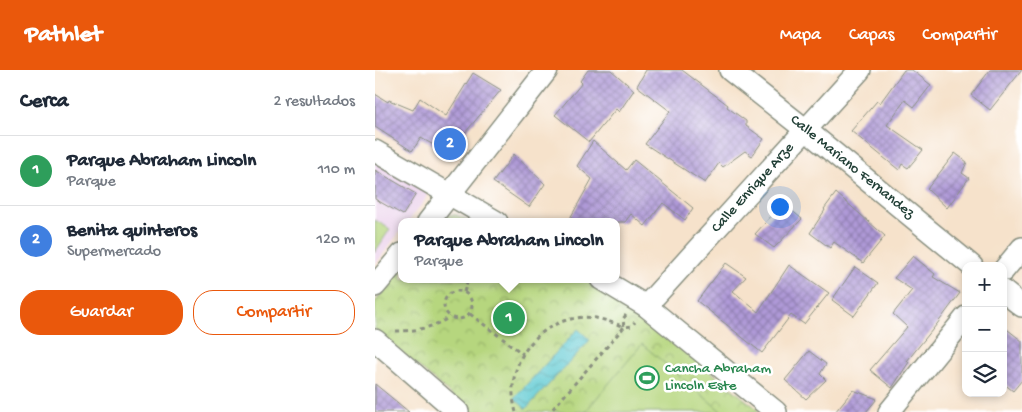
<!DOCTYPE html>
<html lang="es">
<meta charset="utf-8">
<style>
body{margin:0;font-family:"Gochi Hand",sans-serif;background:#f2f2f3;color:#1f2937}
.controls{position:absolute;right:15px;bottom:15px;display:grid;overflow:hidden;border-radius:10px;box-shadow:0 2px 8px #0003}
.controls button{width:45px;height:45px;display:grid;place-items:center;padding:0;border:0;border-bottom:1px solid #e0e1e3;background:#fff;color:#1f2937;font:25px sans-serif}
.you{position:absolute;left:404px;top:136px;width:18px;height:18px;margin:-12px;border:4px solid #fff;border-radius:50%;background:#1a73e8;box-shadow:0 0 0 8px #1a73e833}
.badge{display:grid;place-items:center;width:32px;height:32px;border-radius:50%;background:#ea580c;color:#fff;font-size:16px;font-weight:700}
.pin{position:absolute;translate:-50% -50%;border:2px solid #fff;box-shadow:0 1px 5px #0006}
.popup{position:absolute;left:23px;top:148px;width:222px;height:65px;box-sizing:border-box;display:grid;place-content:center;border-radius:10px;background:#fff;filter:drop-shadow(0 1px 4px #0005);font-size:16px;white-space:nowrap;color:#747a83}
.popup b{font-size:19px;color:#1f2937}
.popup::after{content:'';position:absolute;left:50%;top:100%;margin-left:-10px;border:10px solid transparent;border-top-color:#fff}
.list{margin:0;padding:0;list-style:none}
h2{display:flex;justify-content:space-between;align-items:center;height:65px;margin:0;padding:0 20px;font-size:21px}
h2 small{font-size:16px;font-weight:400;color:#747a83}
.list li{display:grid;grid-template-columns:32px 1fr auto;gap:15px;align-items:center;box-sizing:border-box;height:70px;padding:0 20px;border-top:1px solid #e0e1e3}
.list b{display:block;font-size:19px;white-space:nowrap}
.list p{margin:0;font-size:16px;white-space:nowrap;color:#747a83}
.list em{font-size:16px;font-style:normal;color:#747a83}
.actions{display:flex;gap:10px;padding:15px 20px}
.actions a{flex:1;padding:11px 0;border:1px solid #ea580c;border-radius:20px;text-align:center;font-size:18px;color:#ea580c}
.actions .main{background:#ea580c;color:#fff}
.icon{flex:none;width:28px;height:28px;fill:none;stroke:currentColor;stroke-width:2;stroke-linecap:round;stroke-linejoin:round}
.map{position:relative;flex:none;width:647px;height:342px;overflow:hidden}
header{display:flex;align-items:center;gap:30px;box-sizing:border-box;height:70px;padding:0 25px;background:#ea580c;color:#fff}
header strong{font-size:24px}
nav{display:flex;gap:28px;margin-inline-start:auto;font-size:18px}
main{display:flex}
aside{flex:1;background:#fff}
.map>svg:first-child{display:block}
</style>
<header>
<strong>Pathlet</strong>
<nav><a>Mapa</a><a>Capas</a><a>Compartir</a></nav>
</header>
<main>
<aside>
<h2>Cerca<small>2 resultados</small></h2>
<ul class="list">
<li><span class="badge" style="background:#2e9e5b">1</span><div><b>Parque Abraham Lincoln</b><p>Parque</p></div><em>110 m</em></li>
<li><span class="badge" style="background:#3f7fe0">2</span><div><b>Benita quinteros</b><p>Supermercado</p></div><em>120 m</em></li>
</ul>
<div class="actions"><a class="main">Guardar</a><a>Compartir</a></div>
</aside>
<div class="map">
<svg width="647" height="342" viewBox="0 0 647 342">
<defs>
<pattern id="park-crowns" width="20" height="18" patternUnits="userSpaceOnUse" patternTransform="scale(1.25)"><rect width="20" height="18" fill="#b6d67e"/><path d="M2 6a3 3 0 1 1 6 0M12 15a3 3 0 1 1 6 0" fill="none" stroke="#93af68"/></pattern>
<pattern id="water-waves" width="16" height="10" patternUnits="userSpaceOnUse" patternTransform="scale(1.25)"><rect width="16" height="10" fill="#5cc9d1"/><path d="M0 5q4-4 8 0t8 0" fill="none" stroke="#4ba4aa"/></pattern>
<pattern id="building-cross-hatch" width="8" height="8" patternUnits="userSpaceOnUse" patternTransform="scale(1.25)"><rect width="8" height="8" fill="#af99d7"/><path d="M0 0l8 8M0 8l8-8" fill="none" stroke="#8e7eaf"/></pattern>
</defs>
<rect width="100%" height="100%" fill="#fff"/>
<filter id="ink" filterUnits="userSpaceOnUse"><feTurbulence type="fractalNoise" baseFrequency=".02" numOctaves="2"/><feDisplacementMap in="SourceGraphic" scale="10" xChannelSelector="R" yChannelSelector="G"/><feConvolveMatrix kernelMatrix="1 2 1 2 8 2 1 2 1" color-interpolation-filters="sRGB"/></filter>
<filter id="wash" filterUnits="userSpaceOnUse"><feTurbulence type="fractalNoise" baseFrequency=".0096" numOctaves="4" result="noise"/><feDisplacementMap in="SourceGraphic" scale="20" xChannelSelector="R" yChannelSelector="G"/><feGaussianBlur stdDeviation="1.12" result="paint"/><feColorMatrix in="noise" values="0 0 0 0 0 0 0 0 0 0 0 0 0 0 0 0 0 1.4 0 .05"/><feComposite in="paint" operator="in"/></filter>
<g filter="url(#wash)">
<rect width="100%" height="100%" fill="#f6e2cb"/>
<!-- built -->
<path fill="#ebd1eb" d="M0,89L50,118L52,124L50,130L33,152H27L26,160L0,195Z"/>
<!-- park -->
<g fill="url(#park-crowns)" stroke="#6a8a59">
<path d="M75,145H81L97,152H66L70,147Z"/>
<path d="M26,200L27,209H210L255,237L386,342H96L0,259V232Z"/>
</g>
<!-- garden -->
<g fill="#b6d67e" stroke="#6a8a59">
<path d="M0,150L15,159L0,182Z"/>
<path d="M267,274L347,342H210Z"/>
</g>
<!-- water -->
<path fill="url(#water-waves)" stroke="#3e8382" d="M203,259L215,270L151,339L139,328Z"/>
<g id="blocks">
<!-- building -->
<g fill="url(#building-cross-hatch)">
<path d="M213,0H236L259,20L244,42L241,39L214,72L180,45L207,13L205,11Z"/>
<path d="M271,0H307L353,35L352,37L371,51V56L389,69L377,86L370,81L348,97L344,93L330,113L270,74L295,41L262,16Z"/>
<path d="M529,0H537L556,15L539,37L530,30L512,55L548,80L533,98L527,94L524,100L476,61L502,31L505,33Z"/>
<path d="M615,0H647L615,40L596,25Z"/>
<path d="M98,3L126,20L73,83L46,68L37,81L0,57V24L13,32L14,30L38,40L45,28L71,46Z"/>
<path d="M218,71L251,100L259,90L318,138L310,150L288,133L270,156L256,144L250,152H193L217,109L202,96Z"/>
<path d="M580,83L592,92L587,103L594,108L572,138L552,119Z"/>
<path d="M139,84L170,114L154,137L118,112Z"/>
<path d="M0,100L41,124L28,145L0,129Z"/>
<path d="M461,123L510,166L488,193L459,172L455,178L435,163L450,140L449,139Z"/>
<path d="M408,133L427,149L399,178L380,164Z"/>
<path d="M538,186L560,204L558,207L585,223L562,254L532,291L534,292L517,318L495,300L532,257L518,244L537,220L519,208Z"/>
<path d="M351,193L371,207L358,221L383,242L414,195L454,223L429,254L416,245L387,283L322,231Z"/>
<path d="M480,197L503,213L479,246L457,230Z"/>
<path d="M628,256L647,271V310L638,321L628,313Z"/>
<path d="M434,281L451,294L445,304L451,310L431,329L410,310Z"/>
<path d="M0,314L34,342H0Z"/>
<path d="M478,320L502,329L491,342H460Z"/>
</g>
</g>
</g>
<g filter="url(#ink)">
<use href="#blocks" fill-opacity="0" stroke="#8a9080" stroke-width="1"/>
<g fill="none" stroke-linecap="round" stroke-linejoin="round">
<!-- minor casing -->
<g stroke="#8a9080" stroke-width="24">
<g id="minor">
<path d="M355,0L431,60L597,196"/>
<path d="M0,81L122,152"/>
<path d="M53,152L172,0"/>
<path d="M628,201L647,178"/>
<path d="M226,209L271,236L401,342"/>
<path d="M0,216L27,184"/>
<path d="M628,221L647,236"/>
<path d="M271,236L485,0"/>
<path d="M0,270L83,342"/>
<path d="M514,342L591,247"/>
</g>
</g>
<!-- path -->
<g stroke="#8a9080" stroke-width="3" stroke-dasharray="4 4" stroke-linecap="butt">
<circle cx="83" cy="235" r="14"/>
<path d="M89,222L93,209"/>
<path d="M95,244L148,284"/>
<path d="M251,245L248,249L249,257L257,256L260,252"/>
<path d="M21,261C41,261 57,258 75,247"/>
<path d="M141,342C128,299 157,255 201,248C218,245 234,251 249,257L175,342"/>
</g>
<!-- minor -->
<use href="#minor" stroke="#fff" stroke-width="21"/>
</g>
</g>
<!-- icons -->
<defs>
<g id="stadium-ring" transform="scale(1.25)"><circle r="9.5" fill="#fff" stroke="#2e9e5b" stroke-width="1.5"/><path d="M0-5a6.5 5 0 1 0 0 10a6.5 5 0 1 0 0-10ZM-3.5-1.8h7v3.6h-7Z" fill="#2e9e5b"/></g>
</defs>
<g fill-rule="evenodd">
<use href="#stadium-ring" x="272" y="308"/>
</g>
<g text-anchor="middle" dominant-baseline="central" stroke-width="5" stroke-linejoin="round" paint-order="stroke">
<!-- street labels -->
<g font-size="15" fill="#1f3d34" stroke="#fff">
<text transform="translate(477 97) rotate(39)">Calle Mariano Fernandez</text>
<text transform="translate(378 118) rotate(-48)">Calle Enrique Arze</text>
</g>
<!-- leisure labels -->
<g font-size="15" fill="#27864d" stroke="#fff" text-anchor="start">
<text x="290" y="299">Cancha Abraham<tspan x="290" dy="17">Lincoln Este</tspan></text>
</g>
</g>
</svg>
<div class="controls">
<button>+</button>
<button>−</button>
<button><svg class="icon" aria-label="layers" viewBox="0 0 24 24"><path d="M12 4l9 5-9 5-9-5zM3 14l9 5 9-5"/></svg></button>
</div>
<div class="you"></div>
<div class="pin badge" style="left:134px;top:248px;background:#2e9e5b">1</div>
<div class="popup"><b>Parque Abraham Lincoln</b>Parque</div>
<div class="pin badge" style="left:75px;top:74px;background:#3f7fe0">2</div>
</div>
</main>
